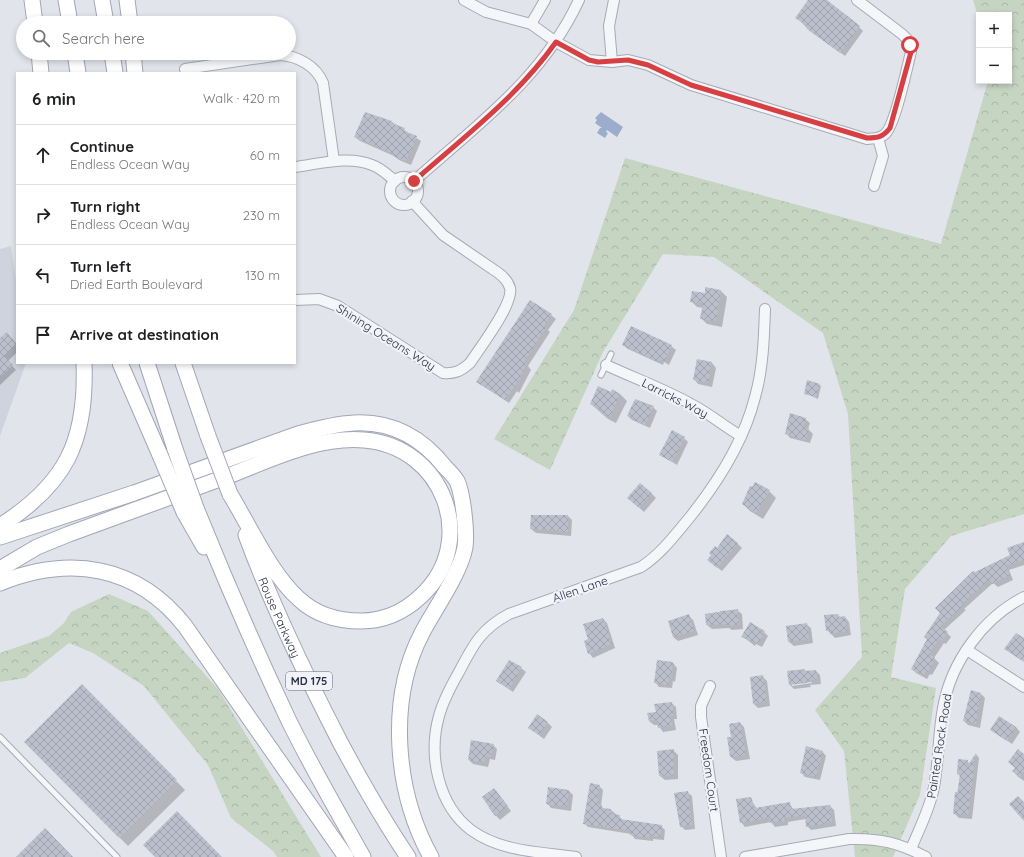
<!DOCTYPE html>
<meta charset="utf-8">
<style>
body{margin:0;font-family:Quicksand,sans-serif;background:#f2f2f2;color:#202124}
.controls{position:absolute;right:12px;top:12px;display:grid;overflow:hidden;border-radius:0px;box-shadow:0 2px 6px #0003}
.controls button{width:36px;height:36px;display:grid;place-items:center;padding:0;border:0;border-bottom:1px solid #e0e0e0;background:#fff;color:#202124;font:20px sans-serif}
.stop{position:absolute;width:12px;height:12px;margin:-9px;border:3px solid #d64043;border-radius:50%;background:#fff}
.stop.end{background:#d64043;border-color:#fff;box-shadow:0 1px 4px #0008}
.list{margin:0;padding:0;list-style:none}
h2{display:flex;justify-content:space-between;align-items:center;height:52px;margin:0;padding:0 16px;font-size:17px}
h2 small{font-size:13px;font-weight:400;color:#757577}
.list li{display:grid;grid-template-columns:26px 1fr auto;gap:12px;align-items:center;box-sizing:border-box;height:60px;padding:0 16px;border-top:1px solid #e0e0e0}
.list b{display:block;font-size:15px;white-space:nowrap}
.list p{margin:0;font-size:13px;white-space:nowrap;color:#757577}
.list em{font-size:13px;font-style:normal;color:#757577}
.icon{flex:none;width:22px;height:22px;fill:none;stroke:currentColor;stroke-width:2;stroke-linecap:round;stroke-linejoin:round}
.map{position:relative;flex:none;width:1024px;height:857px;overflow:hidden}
.search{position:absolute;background:#fff;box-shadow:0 2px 6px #0003;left:16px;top:16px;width:280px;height:44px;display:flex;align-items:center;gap:10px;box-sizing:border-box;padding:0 14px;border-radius:22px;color:#757577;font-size:15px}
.panel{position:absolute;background:#fff;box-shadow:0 2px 6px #0003;left:16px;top:72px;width:280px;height:292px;border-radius:0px}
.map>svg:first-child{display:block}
</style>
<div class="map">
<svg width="1024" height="857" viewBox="0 0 1024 857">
<defs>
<pattern id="forest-crowns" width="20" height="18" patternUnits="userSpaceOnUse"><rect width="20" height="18" fill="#c5d5c2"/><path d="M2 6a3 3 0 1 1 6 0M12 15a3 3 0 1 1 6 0" fill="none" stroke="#a9b7a8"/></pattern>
<pattern id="building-cross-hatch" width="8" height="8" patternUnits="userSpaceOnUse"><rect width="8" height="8" fill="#bbbfcb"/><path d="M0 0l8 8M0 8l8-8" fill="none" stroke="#a1a4b0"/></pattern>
</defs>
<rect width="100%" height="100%" fill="#e2e4eb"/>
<!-- built -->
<path fill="#cfd3dd" d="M11,246L17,286V363H26L0,436V249Z"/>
<!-- forest -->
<g fill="url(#forest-crowns)">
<path d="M973,0H1024V514L951,536L905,589L891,677L936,688L920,795L893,857H855L844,751L815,710L862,657L848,414L823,333L714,257L663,254L603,352L550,470L494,439L574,310L625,158L941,244L988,81H1009V15H979V20Z"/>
<path d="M109,594L148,611L218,689L321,857H277L273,851L231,818L208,765L144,686L93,653L69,643L25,678L0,682V653L49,636L64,623L71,612Z"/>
</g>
<!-- water -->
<path fill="#9baccd" d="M601,112L623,127L617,137L607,130L606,132L608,133L605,138L597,133L600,128H602L595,123L597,120L595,118Z"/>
<!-- shadow -->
<g fill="#0003" fill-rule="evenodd">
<path d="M809,0H825L849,17L863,31L845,56L811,32L801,22Z"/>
<path d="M392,122L421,141L411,165L399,160L394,156L360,141L355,137Z"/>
<path d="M706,289L721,291L727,297L722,327L707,324L701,318L703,308L697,307L691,301L705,294Z"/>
<path d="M551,315L556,319L548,330L550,332L528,366L531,370L519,393L517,391L509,403L478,382Z"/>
<path d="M7,333L17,344V352L8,361L16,370L0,385V339Z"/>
<path d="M623,345L671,346L676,350L669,365L664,362L663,365L628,349Z"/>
<path d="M698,360L712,363L716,368L712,387L698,384L694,379Z"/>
<path d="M819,385L821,386L818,399L805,393Z"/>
<path d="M612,391L620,394L627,401L616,423L608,419L591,404Z"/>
<path d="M653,407L657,411L650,428L632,420L628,416Z"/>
<path d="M805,419L810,423L808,429L813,434L810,443L790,438L786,433Z"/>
<path d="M684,438L688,442L677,465L661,455Z"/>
<path d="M769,491L776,498L763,519L750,511L743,504Z"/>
<path d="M651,493L656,498L644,512L633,502Z"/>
<path d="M568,516L572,520L571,536L536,533L531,529Z"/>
<path d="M737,543L742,548L722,571L713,564L717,549Z"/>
<path d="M1024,543V565L1009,570L1013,580L998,587L993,583L964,609L966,610L944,630L951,637L946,644L944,643L934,658L939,663L932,675L930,674L927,679L916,673L912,669L974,573L1011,556Z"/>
<path d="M737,610L742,614L743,629L732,630L729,628L712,629L707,625L720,614V611Z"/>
<path d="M838,615L841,618L845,617L849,622L851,635L835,638L827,630Z"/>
<path d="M689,616L693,620L698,635L678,641L673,637Z"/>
<path d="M603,619L607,623L615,648L593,658L589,653V640Z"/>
<path d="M806,624L811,628L813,643L794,646L789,642Z"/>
<path d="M764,632L768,636L762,647L756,644L755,646L742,636Z"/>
<path d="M658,661L673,663L677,668L675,682L673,681L672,688L659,687L655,682Z"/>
<path d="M521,668L526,672L513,692L497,681Z"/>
<path d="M805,670L807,672L816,671L820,675L821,684L810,685L811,687L794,689L790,685L788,672ZM812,682V683L792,686V684Z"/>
<path d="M762,676L767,681L770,706L758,708L754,704Z"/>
<path d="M82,686L185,790L128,846L25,742Z"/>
<path d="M981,694L985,698L980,728L968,725L964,721Z"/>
<path d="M671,703L676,707L677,719H674L676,730L663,732L658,725H654L649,721L657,713Z"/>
<path d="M548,723L552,727L544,739L529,728Z"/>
<path d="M740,723L744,727L750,759L736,761L731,757L728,738H732Z"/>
<path d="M1016,727L1020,732L1012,744L992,730Z"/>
<path d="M493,745L497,749L495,760L490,759L488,767L473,764L469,760Z"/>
<path d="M673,750L678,755V779L665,780L660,776Z"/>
<path d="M822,751L826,756L820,780L805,777L801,772Z"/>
<path d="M976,754L979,758L972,819L959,818L954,813L960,776L958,774L967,761L970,764Z"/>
<path d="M1024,756V781L1017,776L1016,768Z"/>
<path d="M599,786L603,790L601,806L605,810H611L623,820L661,826L665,830L664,840L653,839V841L635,839L631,834L588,827L584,823Z"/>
<path d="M569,791L573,795L571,811L551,808L547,803Z"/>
<path d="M687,792L692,796L695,829L685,830L681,826Z"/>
<path d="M498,794L511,811L500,820L489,808Z"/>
<path d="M750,798L757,809L789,803L794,810L830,806L834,810L836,826L811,830L807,826L806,819L788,822V825L775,827L771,822L745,827L741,822Z"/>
</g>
<!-- building -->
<g fill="url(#building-cross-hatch)">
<path d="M808,0H827L860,26L840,53L806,28L807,26L795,18Z"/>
<path d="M365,112L392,121L391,123L405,128L404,131L417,136L406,161L393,156L394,154L354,137Z"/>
<path d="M705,287L721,290L716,321L700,319L703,303L690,302L692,291L705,293Z"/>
<path d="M530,300L552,314L544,326L546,327L524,362L527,364L520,376L521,377L505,400L476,382Z"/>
<path d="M631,326L672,345L665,361L660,359L658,362L622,345Z"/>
<path d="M7,332L17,344L4,356L13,365L0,377V338Z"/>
<path d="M697,359L712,362L708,383L693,380Z"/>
<path d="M807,380L820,384L816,397L804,394Z"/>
<path d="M598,386L611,392L612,389L620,394L610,417L601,413L602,410L590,404Z"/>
<path d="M635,399L654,406L645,425L627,416Z"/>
<path d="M790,413L806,418L803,427L809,428L806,440L785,434Z"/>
<path d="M672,430L685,437L672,462L659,455Z"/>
<path d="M755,482L770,490L756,513L742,504L750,486L752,487Z"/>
<path d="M640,483L652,493L639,508L627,498Z"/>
<path d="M531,515H568V532L530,529Z"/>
<path d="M727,534L738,543L717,568L707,560L711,555L709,553L715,546L717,548Z"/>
<path d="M1024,542V560L1005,566L1010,575L992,584L990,579L961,604L963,606L940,626L948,632L942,641L939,639L929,654L935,658L928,672L926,671L923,676L911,669L927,639L924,637L940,613L935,608L973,571L975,572L1010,555L1007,548Z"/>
<path d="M738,609L739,625L727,626L726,624L706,625L705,614Z"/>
<path d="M689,614L694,631L673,637L668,621Z"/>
<path d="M838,614L839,617L845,616L847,631L830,634V630L826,631L824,615Z"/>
<path d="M603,618L612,644L588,654L584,641L588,639L583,624Z"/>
<path d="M750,622L765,631L758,644L741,637Z"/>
<path d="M807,623L809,639L788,642L786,626Z"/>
<path d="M1016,633L1024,638V662L1004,649Z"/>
<path d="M509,660L522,667L509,689L496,681Z"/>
<path d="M657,660L673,662L671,678H669L668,685L654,683Z"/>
<path d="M805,669V671L816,670L817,679L807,681V683L789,685L787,671Z"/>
<path d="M763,675L767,702L753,704L750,677Z"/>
<path d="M82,684L177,780L119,838L24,742Z"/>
<path d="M971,690L981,693L976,724L963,721Z"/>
<path d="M672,702L674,715H671L672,726L658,728L657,720L649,721L647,713L656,712L654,704Z"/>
<path d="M537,714L548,722L539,735L528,728Z"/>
<path d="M999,716L1016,727L1007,741L990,730Z"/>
<path d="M740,722L746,755L730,757L727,737H731L729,724Z"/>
<path d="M471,740L494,744L491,757L485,756L484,763L468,760Z"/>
<path d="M806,746L823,751L816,777L800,773Z"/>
<path d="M674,749V775L659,776L657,751Z"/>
<path d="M1018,749L1024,754V771L1019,777L1012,771L1015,768L1008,762Z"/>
<path d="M976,753L968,815L953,814L955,792H958L960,774H957L958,759L968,760L966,768Z"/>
<path d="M590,783L600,785L597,804L602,805V808L611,809V814L620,815V819L662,825L660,837L649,835V838L630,835L631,831L583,824Z"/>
<path d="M548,787L569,790L567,807L546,804Z"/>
<path d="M494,788L508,806L495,816L482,797Z"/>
<path d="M688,791L692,825L680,827L674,793Z"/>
<path d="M1018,796L1024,802V821L1009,804Z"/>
<path d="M751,797L755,808L790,802L791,809L830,805L832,822L806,827L805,815L784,818L785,821L770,823L769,818L740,823L736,799Z"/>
<path d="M177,811L222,857H155L143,845Z"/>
<path d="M45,828L73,857H16Z"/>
</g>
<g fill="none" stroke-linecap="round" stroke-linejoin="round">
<!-- lane casing -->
<g stroke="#a7aab6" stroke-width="7">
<g id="lane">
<path d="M601,375L611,354"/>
<path d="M0,737L117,857"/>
</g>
</g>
<!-- street casing -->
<g stroke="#a7aab6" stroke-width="12">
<g id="street">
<path d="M464,0L486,12L531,24L556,42L589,60L612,62L628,60L648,65L691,85L867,139C874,138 880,139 885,134C895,126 907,67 911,52L907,39L902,34L857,0"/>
<path d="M531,24L545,0"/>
<path d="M612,62L609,26L614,0"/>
<path d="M186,73L185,69L280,55C298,56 316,66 323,83L334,161"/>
<path d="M295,167C319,164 348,155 372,165C381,168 388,175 395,181"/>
<circle cx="404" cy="191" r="14"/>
<path d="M414,181C477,125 543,78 579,0"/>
<path d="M874,186L883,156L878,138"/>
<path d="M295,300L319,299L338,306L443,373C455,374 461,371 470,363C479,349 514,304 510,288C508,281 503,276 497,272L443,235L412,201"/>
<path d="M606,365C634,378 664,389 691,404C709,413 723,426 741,436"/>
<path d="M967,650L1024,687"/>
<path d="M710,686L701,706V717L721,857"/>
<path d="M911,849C919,829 930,809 934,787C939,761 938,734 943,708C951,662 983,618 1024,597"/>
<path d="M576,857C540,852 501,852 471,830C438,805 428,755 439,716C443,701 451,686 459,672C473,645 481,629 509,614L641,567C661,554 675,535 690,517C718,482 744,441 755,397C763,369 764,339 765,309"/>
<path d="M745,857L849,839C880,838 899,843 926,857"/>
</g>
</g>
<!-- primary casing -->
<g stroke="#a0a6b7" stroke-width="17">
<g id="primary">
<path d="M32,0L35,23"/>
<path d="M66,0L70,23"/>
<path d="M102,0L106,23"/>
<path d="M127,0L130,23"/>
<path d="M39,53L41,73"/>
<path d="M75,53L78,73"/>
<path d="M112,53L115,73"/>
<path d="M133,53L135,73"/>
<path d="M120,363L160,455"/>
<path d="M147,363L175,449"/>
<path d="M183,363L208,436"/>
<path d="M196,508C225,580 256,651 289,721C312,768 338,812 363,857"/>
<path d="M184,512L204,547"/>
<path d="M0,526C66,484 87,441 84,363"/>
<path id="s1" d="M246,535C272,606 305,674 340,742C361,781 383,820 408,857"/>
<path d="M0,537L134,493L298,434C316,429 335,424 354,423C392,421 422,438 445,467C449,471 454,476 457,481C463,494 467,532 465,547C461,572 434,610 422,633C387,700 395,792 431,857"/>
<path d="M0,569L37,547L69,534C122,515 175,495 228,476C270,460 317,436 364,440C443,446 480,541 421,596C404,612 384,621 361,621C338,621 316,615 299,599C271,574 250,527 230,494"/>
<path d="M0,583C70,555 137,565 185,626L346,857"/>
</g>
</g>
<!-- lane -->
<use href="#lane" stroke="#f5f6f9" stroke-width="5"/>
<!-- street -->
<use href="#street" stroke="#f5f6f9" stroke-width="10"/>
<!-- primary -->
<use href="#primary" stroke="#fff" stroke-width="15"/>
<!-- primary-bridge casing -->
<g stroke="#a0a6b7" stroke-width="17" stroke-linecap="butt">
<g id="primary-bridge">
<path d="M208,436L230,494"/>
<path d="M175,449L196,508"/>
<path d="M160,455L184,512"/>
</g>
</g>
<!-- primary-bridge -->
<use href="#primary-bridge" stroke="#fff" stroke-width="15"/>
</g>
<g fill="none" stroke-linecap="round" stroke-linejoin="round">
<!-- route -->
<path stroke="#d64043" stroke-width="5" d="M414,181C464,137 518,96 556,42L589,60L598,62L628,60L648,65L691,85L867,138C878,138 883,137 890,128L911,52L910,45"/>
</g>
<g text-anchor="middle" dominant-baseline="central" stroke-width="4" stroke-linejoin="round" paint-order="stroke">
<!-- shield labels -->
<rect fill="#f1f3f8" stroke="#656a7a" stroke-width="1" x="286" y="672" width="46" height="18" rx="3"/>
<g font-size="11" font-weight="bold" fill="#292f44">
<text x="309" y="681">MD 175</text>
</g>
<!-- street labels -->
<g font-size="12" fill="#292f44" stroke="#f1f3f8">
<text transform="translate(386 337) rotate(32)">Shining Oceans Way</text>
<text transform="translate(675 398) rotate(27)">Larricks Way</text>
<text transform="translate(580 589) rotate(-19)">Allen Lane</text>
<text stroke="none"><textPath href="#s1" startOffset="89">Rouse Parkway</textPath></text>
<text transform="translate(939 746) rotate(-81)">Painted Rock Road</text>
<text transform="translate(709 770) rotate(82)">Freedom Court</text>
</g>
</g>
</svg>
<div class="controls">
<button>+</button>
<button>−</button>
</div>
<div class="stop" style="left:910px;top:45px"></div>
<div class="stop end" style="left:414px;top:181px"></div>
<div class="search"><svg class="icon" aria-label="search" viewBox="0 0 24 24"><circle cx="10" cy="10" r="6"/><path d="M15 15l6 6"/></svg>Search here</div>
<section class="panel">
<h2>6 min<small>Walk · 420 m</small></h2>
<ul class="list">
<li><svg class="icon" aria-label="ahead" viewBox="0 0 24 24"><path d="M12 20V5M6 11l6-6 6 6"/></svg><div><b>Continue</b><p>Endless Ocean Way</p></div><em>60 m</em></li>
<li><svg class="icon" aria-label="right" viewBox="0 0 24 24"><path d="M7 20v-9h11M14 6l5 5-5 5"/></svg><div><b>Turn right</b><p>Endless Ocean Way</p></div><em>230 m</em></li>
<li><svg class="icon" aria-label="left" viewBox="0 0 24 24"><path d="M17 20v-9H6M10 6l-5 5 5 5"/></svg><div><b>Turn left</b><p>Dried Earth Boulevard</p></div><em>130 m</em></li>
<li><svg class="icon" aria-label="arrive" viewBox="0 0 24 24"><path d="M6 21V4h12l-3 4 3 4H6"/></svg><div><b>Arrive at destination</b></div></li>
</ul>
</section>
</div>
